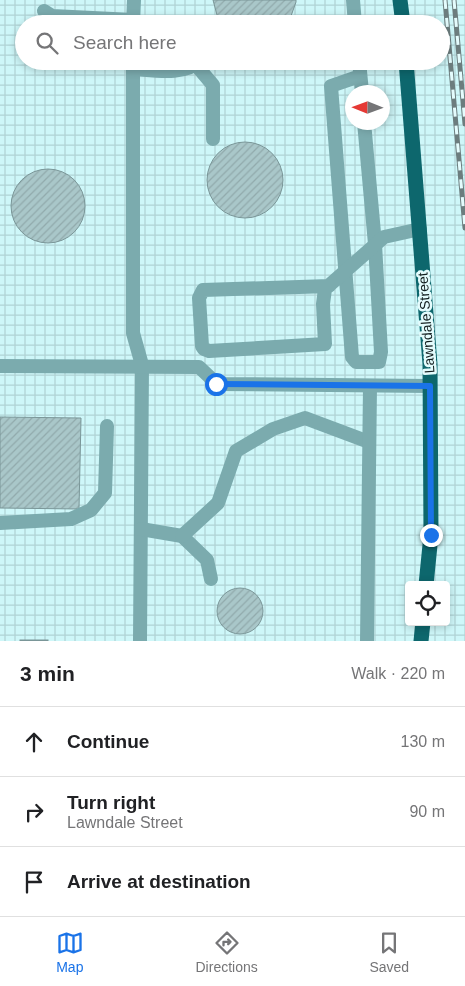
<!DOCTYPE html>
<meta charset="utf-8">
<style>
body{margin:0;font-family:Helvetica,sans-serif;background:#f2f2f2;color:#202124}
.controls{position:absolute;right:15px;bottom:15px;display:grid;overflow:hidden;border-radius:5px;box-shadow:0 2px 8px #0003}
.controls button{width:45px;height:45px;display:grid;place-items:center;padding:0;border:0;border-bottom:1px solid #e0e0e0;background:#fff;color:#202124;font:25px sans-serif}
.compass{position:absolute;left:345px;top:85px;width:45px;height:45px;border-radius:50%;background:#fff;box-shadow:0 2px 8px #0003;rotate:271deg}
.stop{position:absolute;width:15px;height:15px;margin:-11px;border:4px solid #1a73e8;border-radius:50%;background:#fff}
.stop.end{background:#1a73e8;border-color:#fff;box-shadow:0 1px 5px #0008}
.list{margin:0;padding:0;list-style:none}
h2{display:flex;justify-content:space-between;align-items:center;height:65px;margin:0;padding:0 20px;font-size:21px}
h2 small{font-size:16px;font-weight:400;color:#757577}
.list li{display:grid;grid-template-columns:32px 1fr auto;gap:15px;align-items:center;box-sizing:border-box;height:70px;padding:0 20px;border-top:1px solid #e0e0e0}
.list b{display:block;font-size:19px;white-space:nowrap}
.list p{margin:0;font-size:16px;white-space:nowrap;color:#757577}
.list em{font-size:16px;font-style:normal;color:#757577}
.icon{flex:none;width:28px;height:28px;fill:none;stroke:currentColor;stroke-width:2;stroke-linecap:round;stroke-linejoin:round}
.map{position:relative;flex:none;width:465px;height:641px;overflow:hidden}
.search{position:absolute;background:#fff;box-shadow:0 2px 8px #0003;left:15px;right:15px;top:15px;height:55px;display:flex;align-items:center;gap:12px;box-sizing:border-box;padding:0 18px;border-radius:28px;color:#757577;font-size:19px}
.sheet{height:275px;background:#fff}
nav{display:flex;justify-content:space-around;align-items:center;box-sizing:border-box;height:70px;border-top:1px solid #e0e0e0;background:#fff;font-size:14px;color:#757577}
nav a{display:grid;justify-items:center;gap:2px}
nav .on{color:#1a73e8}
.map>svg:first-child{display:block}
</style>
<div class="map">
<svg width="465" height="641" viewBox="0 0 465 641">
<defs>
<pattern id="industrial-grid" width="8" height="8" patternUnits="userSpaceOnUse" patternTransform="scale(1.25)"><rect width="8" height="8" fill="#cef7f9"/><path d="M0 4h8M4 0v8" fill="none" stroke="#b0d3d5"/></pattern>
<pattern id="building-hatch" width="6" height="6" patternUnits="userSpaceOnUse" patternTransform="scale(1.25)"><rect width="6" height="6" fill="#a9c7c9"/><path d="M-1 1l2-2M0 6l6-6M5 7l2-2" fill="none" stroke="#91aaac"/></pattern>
</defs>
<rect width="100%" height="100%" fill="#e4fcfd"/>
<!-- industrial -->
<path fill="url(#industrial-grid)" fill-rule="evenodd" d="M0,0H465V641H0ZM24,24H441V61H24ZM352,92H382V122H352ZM409,585H446V622H409Z"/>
<!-- building -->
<g fill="url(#building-hatch)" stroke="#7a9698">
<path d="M213,0H296V2L291,16L284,24H224L217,15Z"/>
<circle cx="245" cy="180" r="38"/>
<circle cx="48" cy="206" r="37"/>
<path d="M0,417L81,418L79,509L0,508Z"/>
<circle cx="240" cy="611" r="23"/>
<rect x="20" y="640" width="28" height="1"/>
</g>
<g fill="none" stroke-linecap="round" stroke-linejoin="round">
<!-- minor -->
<g stroke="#7babae" stroke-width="14">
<path d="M353,0L355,24"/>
<path d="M44,11L52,16L133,20"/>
<path d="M133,24L134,0"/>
<path d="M133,61V333L142,365L140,641"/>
<path d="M359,61L362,92"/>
<path d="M196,65L213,85V139"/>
<path d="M133,69C152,70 186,76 199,61"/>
<path d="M360,76L331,86L352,357L356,362H379L381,352L375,244L364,122"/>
<path d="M329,286L203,290L199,298L202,346L204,349L209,351L325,344L323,304L325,289L384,237L420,229"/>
<path d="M0,366L199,367L217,384L430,386"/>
<path d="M0,523L71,519L91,510L105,493L107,426"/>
<path d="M141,529L182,536L207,560L211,579"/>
<path d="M182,536L218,503L236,451L273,429L305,418L369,442"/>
<path d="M367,641L370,386"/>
</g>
<!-- major -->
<g stroke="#0d676d" stroke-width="15">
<path d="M400,0L403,24"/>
<path d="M406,61L430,364L431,535L426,585"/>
<path d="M421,641L423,622"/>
</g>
<!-- rail casing -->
<g stroke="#6c7d7e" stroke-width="5">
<g id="rail">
<path d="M445,0L465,228"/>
<path d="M454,0L465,124"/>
</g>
</g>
<!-- rail -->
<use href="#rail" stroke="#e4fcfd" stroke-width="3" stroke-dasharray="9" stroke-linecap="butt"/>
</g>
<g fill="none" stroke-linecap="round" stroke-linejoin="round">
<!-- route -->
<path stroke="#1a73e8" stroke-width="6" d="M216,384L430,386L431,535"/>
</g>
<g text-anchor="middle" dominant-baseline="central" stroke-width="5" stroke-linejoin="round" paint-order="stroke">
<!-- street labels -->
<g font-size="14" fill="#131e1f" stroke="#e4fcfd">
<text transform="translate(426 323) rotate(-94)">Lawndale Street</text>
</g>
</g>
</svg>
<div class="controls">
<button><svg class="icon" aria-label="locate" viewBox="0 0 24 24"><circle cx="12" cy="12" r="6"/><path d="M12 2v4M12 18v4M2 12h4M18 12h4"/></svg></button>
</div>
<svg class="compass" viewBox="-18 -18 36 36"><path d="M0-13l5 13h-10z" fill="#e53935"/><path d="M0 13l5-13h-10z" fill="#757577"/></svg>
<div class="stop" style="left:216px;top:384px"></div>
<div class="stop end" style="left:431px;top:535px"></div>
<div class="search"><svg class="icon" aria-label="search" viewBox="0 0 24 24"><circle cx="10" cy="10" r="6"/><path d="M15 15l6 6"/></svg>Search here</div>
</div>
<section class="sheet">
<h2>3 min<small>Walk · 220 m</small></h2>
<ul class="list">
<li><svg class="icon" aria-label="ahead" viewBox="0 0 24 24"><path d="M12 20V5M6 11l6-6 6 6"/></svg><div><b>Continue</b></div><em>130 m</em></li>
<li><svg class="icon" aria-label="right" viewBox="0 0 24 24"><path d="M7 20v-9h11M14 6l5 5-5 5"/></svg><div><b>Turn right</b><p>Lawndale Street</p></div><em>90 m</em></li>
<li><svg class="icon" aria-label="arrive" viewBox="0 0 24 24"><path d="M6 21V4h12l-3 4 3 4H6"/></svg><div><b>Arrive at destination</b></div></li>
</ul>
</section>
<nav>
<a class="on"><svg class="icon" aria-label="map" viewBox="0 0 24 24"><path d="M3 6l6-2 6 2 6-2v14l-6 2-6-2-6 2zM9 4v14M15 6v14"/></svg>Map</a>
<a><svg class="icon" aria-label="directions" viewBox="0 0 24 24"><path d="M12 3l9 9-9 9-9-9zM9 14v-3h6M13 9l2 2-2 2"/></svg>Directions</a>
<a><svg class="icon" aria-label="saved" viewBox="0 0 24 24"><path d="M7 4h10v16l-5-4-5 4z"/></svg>Saved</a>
</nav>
